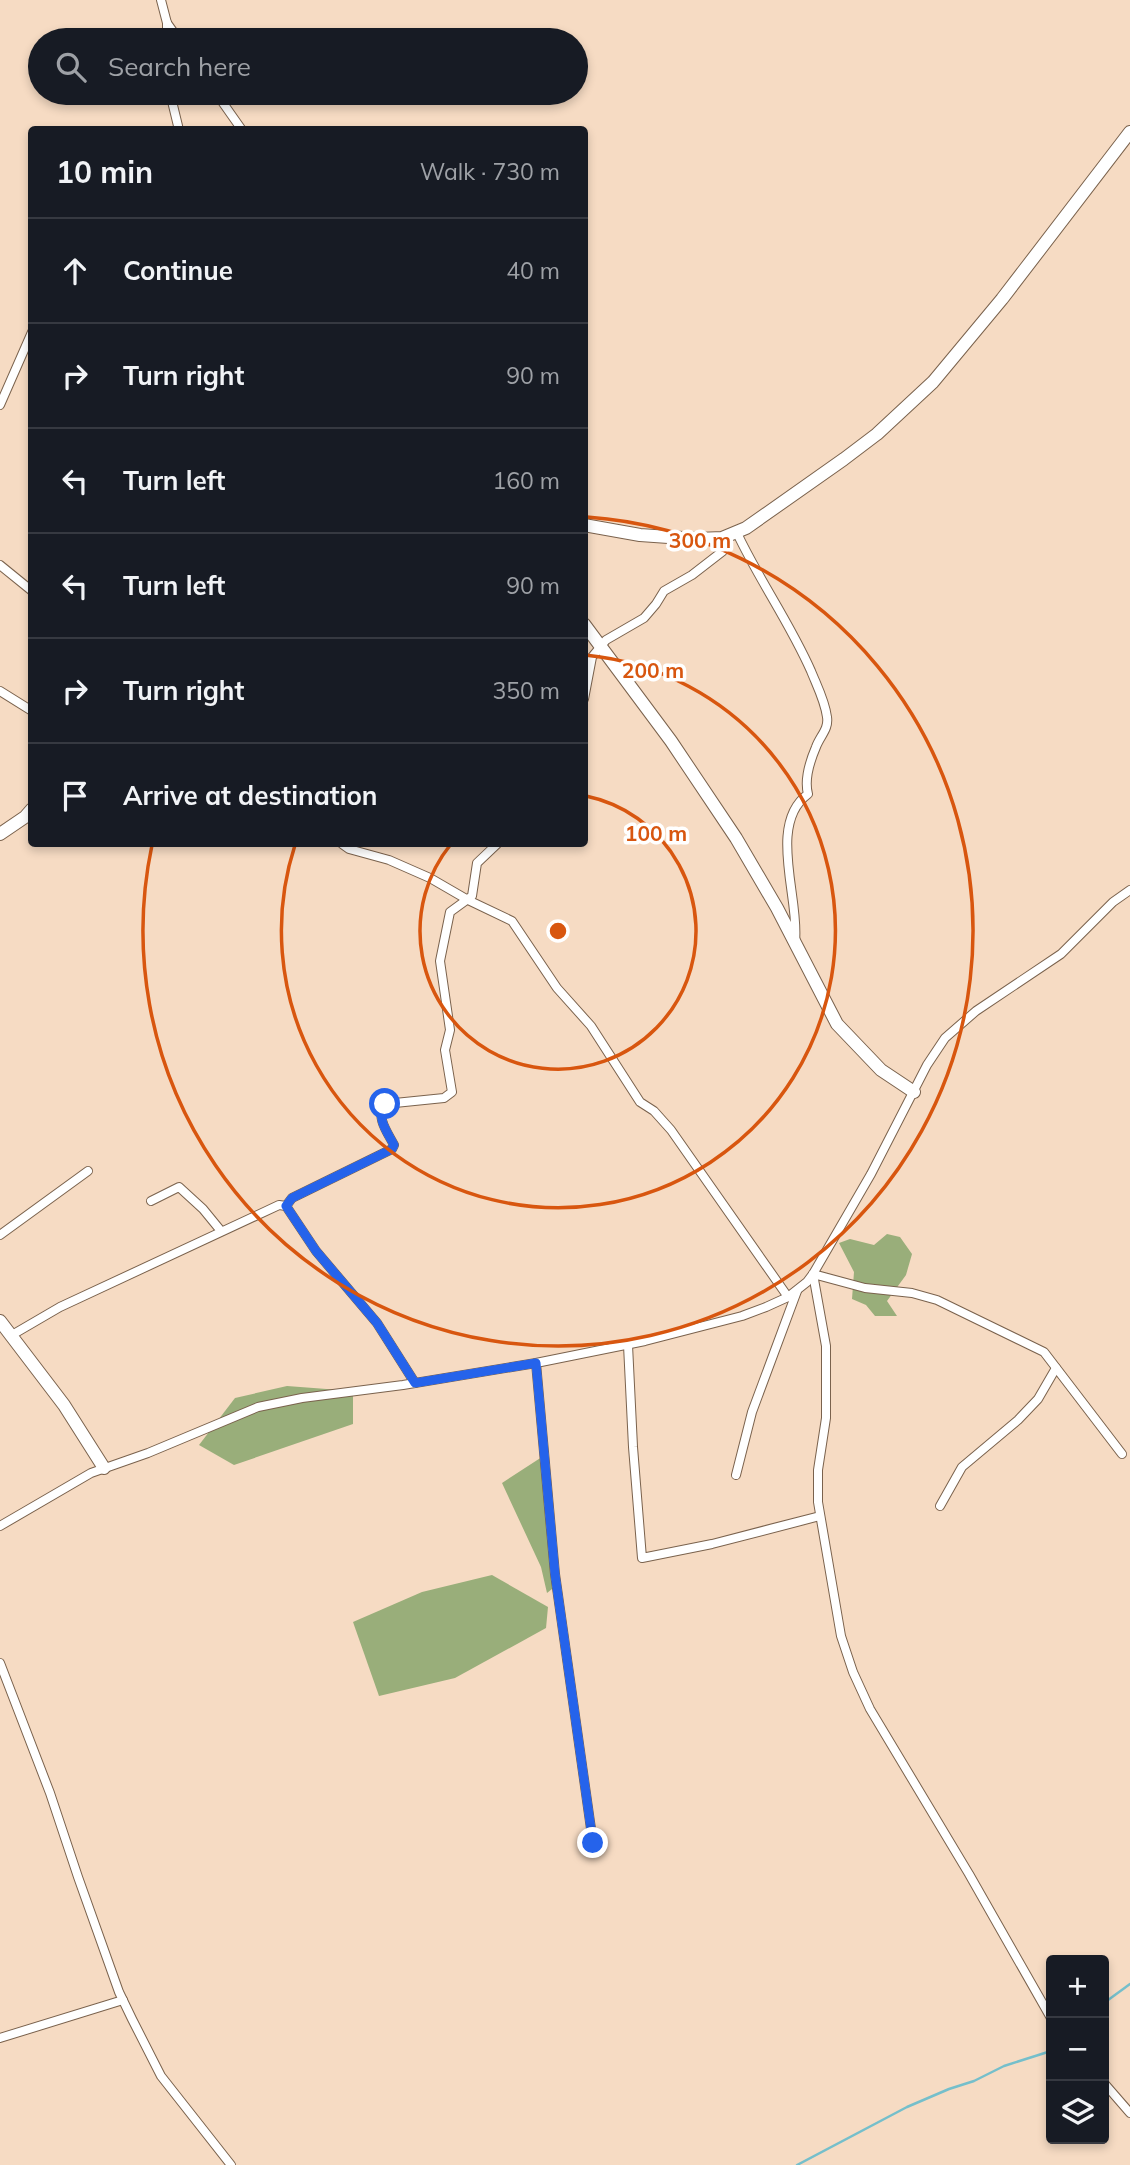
<!DOCTYPE html>
<meta charset="utf-8">
<style>
body{margin:0;font-family:Mulish,sans-serif;background:#20242c;color:#f1f3f6}
.controls{position:absolute;right:21px;bottom:21px;display:grid;overflow:hidden;border-radius:7px;box-shadow:0 4px 10px #0003}
.controls button{width:63px;height:63px;display:grid;place-items:center;padding:0;border:0;border-bottom:2px solid #363941;background:#171b24;color:#f1f3f6;font:35px sans-serif}
.stop{position:absolute;width:21px;height:21px;margin:-16px;border:5px solid #2563eb;border-radius:50%;background:#fff}
.stop.end{background:#2563eb;border-color:#fff;box-shadow:0 2px 7px #0008}
.list{margin:0;padding:0;list-style:none}
h2{display:flex;justify-content:space-between;align-items:center;height:91px;margin:0;padding:0 28px;font-size:30px}
h2 small{font-size:23px;font-weight:400;color:#9ea1a6}
.list li{display:grid;grid-template-columns:46px 1fr auto;gap:21px;align-items:center;box-sizing:border-box;height:105px;padding:0 28px;border-top:2px solid #363941}
.list b{display:block;font-size:26px;white-space:nowrap}
.list em{font-size:23px;font-style:normal;color:#9ea1a6}
.icon{flex:none;width:38px;height:38px;fill:none;stroke:currentColor;stroke-width:2;stroke-linecap:round;stroke-linejoin:round}
.map{position:relative;flex:none;width:1130px;height:2165px;overflow:hidden}
.search{position:absolute;background:#171b24;box-shadow:0 4px 10px #0003;left:28px;top:28px;width:560px;height:77px;display:flex;align-items:center;gap:18px;box-sizing:border-box;padding:0 24px;border-radius:38px;color:#9ea1a6;font-size:26px}
.panel{position:absolute;background:#171b24;box-shadow:0 4px 10px #0003;left:28px;top:126px;width:560px;height:721px;border-radius:7px}
.map>svg:first-child{display:block}
</style>
<div class="map">
<svg width="1130" height="2165" viewBox="0 0 1130 2165">
<rect width="100%" height="100%" fill="#f6dbc3"/>
<!-- forest -->
<g fill="#99ae7a">
<path d="M887,1234L900,1237L912,1254L906,1275L887,1301L897,1316H875L866,1305L852,1299L854,1272L839,1243L850,1239L874,1245Z"/>
<path d="M287,1386L353,1391V1424L234,1465L199,1445L235,1398Z"/>
<path d="M545,1455L557,1585L547,1593L541,1567L502,1483Z"/>
<path d="M492,1575L548,1607L546,1628L455,1678L379,1696L353,1622L422,1592Z"/>
</g>
<g fill="none" stroke-linecap="round" stroke-linejoin="round">
<!-- stream -->
<g stroke="#75bfcb" stroke-width="2.5">
<path d="M1104,2003L1130,1984"/>
<path d="M797,2165L907,2107L949,2089L974,2081L1004,2066L1051,2051"/>
</g>
<!-- street casing -->
<g stroke="#7a624d" stroke-width="10">
<g id="street">
<path d="M161,0L167,23L179,40"/>
<path d="M167,23V40"/>
<path d="M170,93L179,130"/>
<path d="M216,93L242,130"/>
<path d="M0,405L32,332"/>
<path d="M737,533C759,580 790,623 811,671C817,686 825,701 827,717C829,729 820,736 816,747C810,761 804,779 808,794C767,824 800,899 795,941"/>
<path d="M0,565L32,591"/>
<path d="M0,691L32,711"/>
<path d="M584,699L592,657L606,640L644,618L656,604L664,591L692,575L723,551L722,538"/>
<path d="M342,844L349,849L389,860L430,878L468,900L512,921L557,988L591,1026L640,1102L654,1111L671,1130L788,1297"/>
<path d="M151,1201L179,1187L203,1209L221,1231"/>
<path d="M286,1206L292,1198L392,1149L394,1145C388,1133 375,1117 385,1104L444,1098L452,1092L445,1050L450,1030L440,961L450,912L472,896L477,863L497,844"/>
<path d="M0,1235L88,1171"/>
<path d="M12,1335L60,1307L279,1205L286,1206L316,1251L377,1323L415,1383"/>
<path d="M628,1345L633,1447L642,1558L712,1544L820,1516"/>
<path d="M536,1363L555,1574L593,1843"/>
<path d="M736,1475L752,1412L797,1291"/>
<path d="M940,1506L962,1467L1018,1420L1038,1399L1056,1368"/>
<path d="M0,1526L91,1473L148,1453L258,1407L302,1398L403,1385L536,1363L645,1341L742,1316L766,1307L788,1297L807,1282L813,1274L871,1174L927,1065L945,1038L976,1011L1061,954L1113,902L1130,890"/>
<path d="M0,1663L50,1793L78,1877L119,1992L132,2019L161,2076L231,2165"/>
<path d="M1051,2018L969,1874L870,1709L853,1672L841,1636L818,1502V1470L826,1418V1346L813,1274L865,1288L912,1293L937,1300L1044,1352L1122,1454"/>
<path d="M0,2038L123,2000"/>
<path d="M1104,2083L1130,2113"/>
</g>
</g>
<!-- secondary casing -->
<g stroke="#7a624d" stroke-width="14">
<g id="secondary">
<path d="M584,525L640,535L697,539L722,538L746,528L844,459L877,434L933,382L1002,299L1130,132"/>
<path d="M584,624L671,741L736,838L777,908L837,1024L881,1070L914,1092"/>
<path d="M0,834L25,817L32,809"/>
<path d="M0,1321L64,1405L104,1468"/>
</g>
</g>
<!-- street -->
<use href="#street" stroke="#fff" stroke-width="8"/>
<!-- secondary -->
<use href="#secondary" stroke="#fff" stroke-width="12"/>
</g>
<g fill="none" stroke-linecap="round" stroke-linejoin="round">
<!-- route -->
<path stroke="#2563eb" stroke-width="9" d="M385,1104C375,1117 388,1133 394,1145L392,1149L292,1198L286,1206L316,1251L377,1323L415,1383L536,1363L555,1574L593,1843"/>
</g>
<!-- distance rings -->
<g fill="none" stroke="#d8560f" stroke-width="3.5">
<path d="M586 796A138 138 0 1 1 451 844"/>
<path d="M585 655A277 277 0 1 1 295 845"/>
<path d="M587 517A415 415 0 1 1 152 845"/>
</g>
<circle cx="558" cy="931" r="10" fill="#d8560f" stroke="#fff" stroke-width="3.5"/>
<g font-size="21" text-anchor="middle" font-weight="bold" fill="#d8560f" stroke="#fff" stroke-width="7" stroke-linejoin="round" paint-order="stroke">
<text x="700" y="548">300 m</text>
<text x="653" y="678">200 m</text>
<text x="656" y="841">100 m</text>
</g>
</svg>
<div class="controls">
<button>+</button>
<button>−</button>
<button><svg class="icon" aria-label="layers" viewBox="0 0 24 24"><path d="M12 4l9 5-9 5-9-5zM3 14l9 5 9-5"/></svg></button>
</div>
<div class="stop" style="left:385px;top:1104px"></div>
<div class="stop end" style="left:593px;top:1843px"></div>
<div class="search"><svg class="icon" aria-label="search" viewBox="0 0 24 24"><circle cx="10" cy="10" r="6"/><path d="M15 15l6 6"/></svg>Search here</div>
<section class="panel">
<h2>10 min<small>Walk · 730 m</small></h2>
<ul class="list">
<li><svg class="icon" aria-label="ahead" viewBox="0 0 24 24"><path d="M12 20V5M6 11l6-6 6 6"/></svg><div><b>Continue</b></div><em>40 m</em></li>
<li><svg class="icon" aria-label="right" viewBox="0 0 24 24"><path d="M7 20v-9h11M14 6l5 5-5 5"/></svg><div><b>Turn right</b></div><em>90 m</em></li>
<li><svg class="icon" aria-label="left" viewBox="0 0 24 24"><path d="M17 20v-9H6M10 6l-5 5 5 5"/></svg><div><b>Turn left</b></div><em>160 m</em></li>
<li><svg class="icon" aria-label="left" viewBox="0 0 24 24"><path d="M17 20v-9H6M10 6l-5 5 5 5"/></svg><div><b>Turn left</b></div><em>90 m</em></li>
<li><svg class="icon" aria-label="right" viewBox="0 0 24 24"><path d="M7 20v-9h11M14 6l5 5-5 5"/></svg><div><b>Turn right</b></div><em>350 m</em></li>
<li><svg class="icon" aria-label="arrive" viewBox="0 0 24 24"><path d="M6 21V4h12l-3 4 3 4H6"/></svg><div><b>Arrive at destination</b></div></li>
</ul>
</section>
</div>
